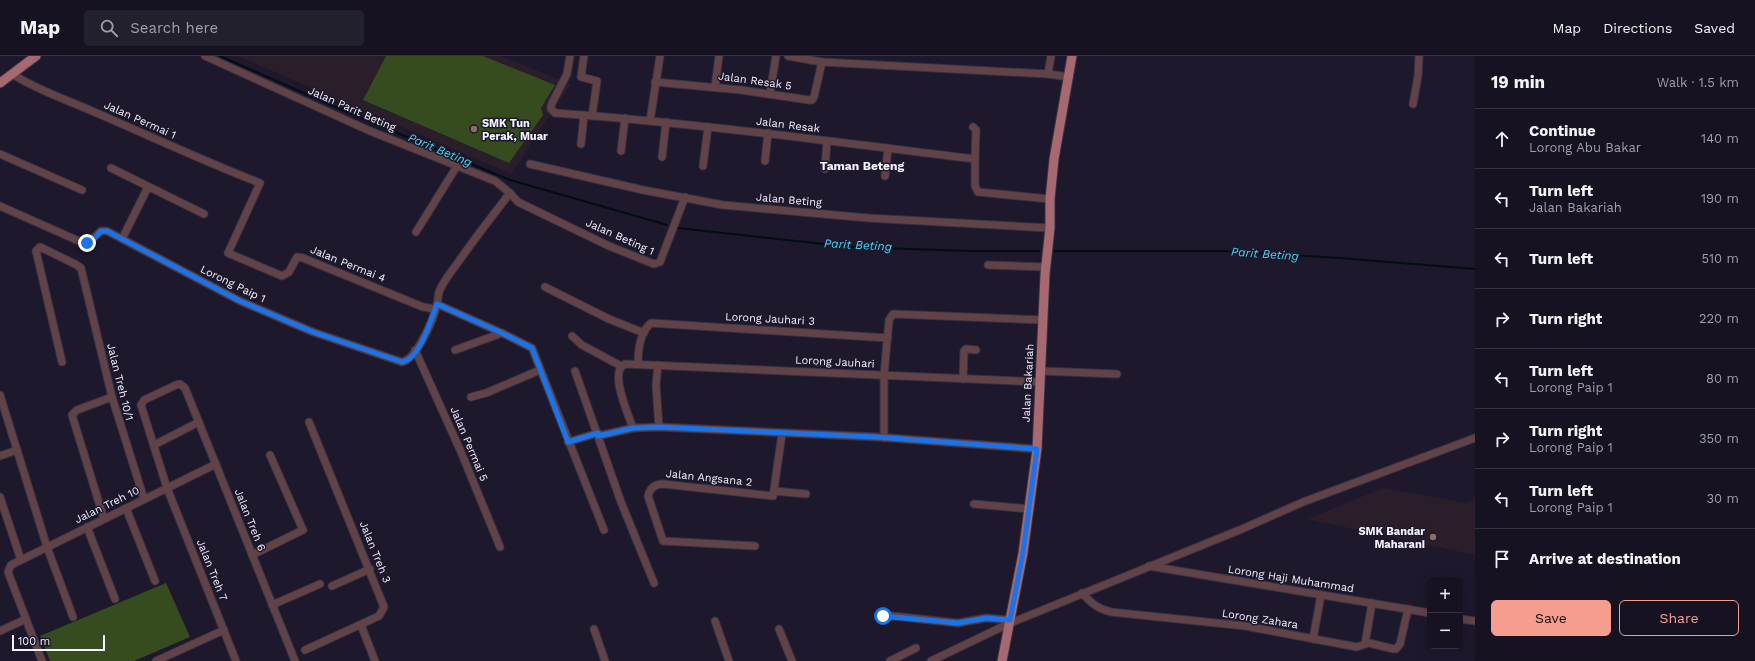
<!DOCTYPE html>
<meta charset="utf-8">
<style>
body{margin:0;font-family:"Work Sans",sans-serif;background:#23202e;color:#f1f3f6}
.controls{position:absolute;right:12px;bottom:12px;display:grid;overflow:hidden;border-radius:6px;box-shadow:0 4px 16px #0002}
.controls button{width:36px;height:36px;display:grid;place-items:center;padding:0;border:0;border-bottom:1px solid #35323f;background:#161221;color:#f1f3f6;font:20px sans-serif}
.scale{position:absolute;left:12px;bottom:10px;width:93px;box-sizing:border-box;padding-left:4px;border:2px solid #f4f2fe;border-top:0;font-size:11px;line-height:14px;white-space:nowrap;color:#f4f2fe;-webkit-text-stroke:3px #1d182c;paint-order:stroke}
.stop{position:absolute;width:12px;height:12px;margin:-9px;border:3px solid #1a73e8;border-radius:50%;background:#fff}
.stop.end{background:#1a73e8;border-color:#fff;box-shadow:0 1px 4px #0008}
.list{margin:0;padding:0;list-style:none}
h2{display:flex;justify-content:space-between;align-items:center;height:52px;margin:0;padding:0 16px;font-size:17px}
h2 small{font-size:13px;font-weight:400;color:#9e9ea5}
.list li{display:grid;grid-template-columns:26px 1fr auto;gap:12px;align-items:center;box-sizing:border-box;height:60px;padding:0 16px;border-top:1px solid #35323f}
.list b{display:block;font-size:15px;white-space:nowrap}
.list p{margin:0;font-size:13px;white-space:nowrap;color:#9e9ea5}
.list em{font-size:13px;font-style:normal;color:#9e9ea5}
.actions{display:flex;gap:8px;padding:12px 16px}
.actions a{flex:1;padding:9px 0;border:1px solid #f59d8f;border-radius:6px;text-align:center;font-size:14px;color:#f59d8f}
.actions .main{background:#f59d8f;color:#111}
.icon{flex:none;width:22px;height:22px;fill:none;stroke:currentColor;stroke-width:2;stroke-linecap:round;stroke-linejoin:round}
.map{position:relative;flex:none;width:1475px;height:605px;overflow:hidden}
header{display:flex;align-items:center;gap:24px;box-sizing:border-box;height:56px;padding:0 20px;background:#161221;border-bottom:1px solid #35323f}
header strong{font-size:19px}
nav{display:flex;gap:22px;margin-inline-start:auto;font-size:14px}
.search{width:280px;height:36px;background:#23202e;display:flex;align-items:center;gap:10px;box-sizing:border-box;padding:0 14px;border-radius:6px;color:#9e9ea5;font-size:15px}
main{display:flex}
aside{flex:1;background:#161221}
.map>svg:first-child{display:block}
</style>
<header>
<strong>Map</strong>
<div class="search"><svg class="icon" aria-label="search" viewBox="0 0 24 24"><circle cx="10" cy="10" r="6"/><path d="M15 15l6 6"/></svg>Search here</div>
<nav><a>Map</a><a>Directions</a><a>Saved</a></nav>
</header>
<main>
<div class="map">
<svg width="1475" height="605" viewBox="0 0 1475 605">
<rect width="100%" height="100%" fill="#1d182c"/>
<!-- education -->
<g fill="#2a1e2b">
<path d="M238,0H500L571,28L511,118Z"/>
<path d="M1383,432L1466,447L1475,443V499L1307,463Z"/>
</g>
<!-- green -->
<g fill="#364b1e">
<path d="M386,0H483L555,29L541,52L543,59L509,107L363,44Z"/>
<path d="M166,527L190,581L134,605H50L40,580Z"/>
</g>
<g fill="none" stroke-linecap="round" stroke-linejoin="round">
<!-- stream -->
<g stroke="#030d10" stroke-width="2">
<path d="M220,0L347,56L510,124L667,169"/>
<path d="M678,172L852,191L969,195H1039"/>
<path d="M1055,195H1224L1340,202L1475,213"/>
</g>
<!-- minor casing -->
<g stroke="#373245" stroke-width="9">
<g id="minor">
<path d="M205,0L370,75L495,125L510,137L518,146L609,190L654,208L660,206L685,141"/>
<path d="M570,0L567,18L551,49V53L555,57C695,67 835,86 975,103V130L978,136L1050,143"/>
<path d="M584,0L581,21L597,25L592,60"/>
<path d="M788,0L822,6L1048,18L1069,21"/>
<path d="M12,18C37,34 65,43 92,55C148,79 203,105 260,127L228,197L282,220L289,216L297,201L303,202L423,251L435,253"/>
<path d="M1048,18L1051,0"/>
<path d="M655,26L741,34L809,44H812L814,41L822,6"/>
<path d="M715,31L719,0"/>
<path d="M770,37L776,0"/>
<path d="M1413,48L1418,20L1419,0"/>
<path d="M650,65L660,0"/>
<path d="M973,71L976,74L975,103"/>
<path d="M581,88L584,59"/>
<path d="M621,95L625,62"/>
<path d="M0,98L82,134"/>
<path d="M662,101L666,66"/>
<path d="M765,105L768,77"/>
<path d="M530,108L643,134L723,149L868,162L1050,172"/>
<path d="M703,110L708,71"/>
<path d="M111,112L204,158"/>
<path d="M825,113L827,85"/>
<path d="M885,120L888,92"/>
<path d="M0,150L81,186L90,185L101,175H107L240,245L313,276L402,306C417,303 434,262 437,248C438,244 438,240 439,236C443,225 452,215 459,205C475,182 493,159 510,137"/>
<path d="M416,176L457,110"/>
<path d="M122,183L148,131"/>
<path d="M988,209L1046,211"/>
<path d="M545,231L609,263L644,277"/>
<path d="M437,248L502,277L532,292L604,474"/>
<path d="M572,280L582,289L621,310"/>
<path d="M415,294L461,396L500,491"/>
<path d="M455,294L502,277"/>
<path d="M62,306L36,195L40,191L75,208L81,212L112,341L144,443"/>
<path d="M638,308C638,296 640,276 651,267L888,282"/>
<path d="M658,309L656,329L659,371"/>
<path d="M575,315L621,446L654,527"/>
<path d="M1041,315L1117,318"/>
<path d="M963,323L964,295L966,293L976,294"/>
<path d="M0,339L47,491L73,561"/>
<path d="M471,341L486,337L540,314"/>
<path d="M633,372C629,360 608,315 625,308L1040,326"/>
<path d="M598,380L633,372L659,371L877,381L1037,393"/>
<path d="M884,382V319L889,264L893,258L1043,264"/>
<path d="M568,386L598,377"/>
<path d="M154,389L199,366"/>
<path d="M0,400L17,394"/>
<path d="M774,435L806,438"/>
<path d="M0,441L21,504"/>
<path d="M974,448L1030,453"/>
<path d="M126,452L155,525"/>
<path d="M104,463L72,359L77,354L112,341"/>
<path d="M87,471L115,543"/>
<path d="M755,490L663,485L648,440C650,432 655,428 663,428L773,440L782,378"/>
<path d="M252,499L303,474L270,399"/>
<path d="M1149,510L1430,557"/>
<path d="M332,530L370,513"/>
<path d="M1082,537C1091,547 1098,553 1111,556L1245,570L1357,591L1369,587L1394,593H1396L1400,588L1408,553"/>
<path d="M272,549L320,528"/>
<path d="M883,559L958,567L986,562L1010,564"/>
<path d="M1460,563L1475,565"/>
<path d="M715,565L729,605"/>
<path d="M361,569L375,605"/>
<path d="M594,573L605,605"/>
<path d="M779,573L792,605"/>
<path d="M0,575L26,563"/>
<path d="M1313,583L1321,539"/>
<path d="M1365,588L1372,547"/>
<path d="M305,594L379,560L384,551L309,366"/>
<path d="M42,605L8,516L11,509L216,408"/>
<path d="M156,605L224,574"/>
<path d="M236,605L167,432L141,349L144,344L176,329L180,328L185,332L295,605"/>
<path d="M890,605L916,592"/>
<path d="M931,605L1008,568L1242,473L1303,446L1475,382"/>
</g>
</g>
<!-- major casing -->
<g stroke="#373245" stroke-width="11">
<g id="major">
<path d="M0,27L36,0"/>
<path d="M1002,605L1023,497L1037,393L1045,218L1050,172V143L1054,103L1072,0"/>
</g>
</g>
<!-- minor -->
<use href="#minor" stroke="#614347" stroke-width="7"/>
<!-- major -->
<use href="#major" stroke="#a66871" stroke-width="9"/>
</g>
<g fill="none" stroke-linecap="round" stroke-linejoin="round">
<!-- route -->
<path stroke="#1a73e8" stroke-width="5" d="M87,187L94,183L101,175H107L240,245L313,276L402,306C420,303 431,263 437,248L502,277L532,292L568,386L598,377V380L633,372L659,371L877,381L1037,393L1023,497L1010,564L986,562L958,567L883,560"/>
</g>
<!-- markers -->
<g fill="#8d6e63" stroke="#1d182c" stroke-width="1.5">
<circle cx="474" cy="73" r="4"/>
<circle cx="1433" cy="481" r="4"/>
</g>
<g text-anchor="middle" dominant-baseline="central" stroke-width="3" stroke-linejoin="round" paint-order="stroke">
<!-- street labels -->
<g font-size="11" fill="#f4f2fe" stroke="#1d182c">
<text transform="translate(755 25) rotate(8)">Jalan Resak 5</text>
<text transform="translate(352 53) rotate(24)">Jalan Parit Beting</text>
<text transform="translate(140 64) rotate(24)">Jalan Permai 1</text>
<text transform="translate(788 69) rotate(7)">Jalan Resak</text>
<text transform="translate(789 144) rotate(5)">Jalan Beting</text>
<text transform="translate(620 181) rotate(24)">Jalan Beting 1</text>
<text transform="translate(348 208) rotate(22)">Jalan Permai 4</text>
<text transform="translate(233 228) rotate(26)">Lorong Paip 1</text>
<text transform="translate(770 263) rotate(3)">Lorong Jauhari 3</text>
<text transform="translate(835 306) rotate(3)">Lorong Jauhari</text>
<text transform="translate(120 326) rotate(76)">Jalan Treh 10/1</text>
<text transform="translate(1028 327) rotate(-87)">Jalan Bakariah</text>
<text transform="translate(469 388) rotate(67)">Jalan Permai 5</text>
<text transform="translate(709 422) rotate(6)">Jalan Angsana 2</text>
<text transform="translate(107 449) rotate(-26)">Jalan Treh 10</text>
<text transform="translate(250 464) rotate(68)">Jalan Treh 6</text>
<text transform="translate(375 496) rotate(68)">Jalan Treh 3</text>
<text transform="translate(212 514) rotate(68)">Jalan Treh 7</text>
<text transform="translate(1291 523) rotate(9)">Lorong Haji Muhammad</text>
<text transform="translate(1260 563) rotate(9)">Lorong Zahara</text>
</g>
<!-- poi labels -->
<g font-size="11" font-weight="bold" fill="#f4f2fe" stroke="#1d182c" text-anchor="start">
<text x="482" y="67">SMK Tun<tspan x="482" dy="13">Perak, Muar</tspan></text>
<text x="1425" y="475" text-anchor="end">SMK Bandar<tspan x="1425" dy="13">Maharani</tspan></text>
</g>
<!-- water labels -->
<g font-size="12" font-style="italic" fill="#4ad3f3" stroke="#1d182c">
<text transform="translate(440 94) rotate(23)">Parit Beting</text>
<text transform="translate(858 189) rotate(3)">Parit Beting</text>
<text transform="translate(1265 198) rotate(4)">Parit Beting</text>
</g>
<!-- neighbourhood labels -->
<g font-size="12" font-weight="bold" fill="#f4f2fe" stroke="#1d182c">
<text x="862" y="110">Taman Beteng</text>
</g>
</g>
</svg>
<div class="controls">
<button>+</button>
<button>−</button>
</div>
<div class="scale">100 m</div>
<div class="stop" style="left:883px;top:560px"></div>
<div class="stop end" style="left:87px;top:187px"></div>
</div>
<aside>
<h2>19 min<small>Walk · 1.5 km</small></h2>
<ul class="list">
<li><svg class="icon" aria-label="ahead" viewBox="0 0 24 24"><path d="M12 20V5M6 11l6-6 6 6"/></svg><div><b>Continue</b><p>Lorong Abu Bakar</p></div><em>140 m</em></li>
<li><svg class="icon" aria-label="left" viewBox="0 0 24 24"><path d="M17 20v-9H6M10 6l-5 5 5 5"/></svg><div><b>Turn left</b><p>Jalan Bakariah</p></div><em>190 m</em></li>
<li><svg class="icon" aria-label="left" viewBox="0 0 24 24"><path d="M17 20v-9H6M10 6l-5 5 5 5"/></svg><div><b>Turn left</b></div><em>510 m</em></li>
<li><svg class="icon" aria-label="right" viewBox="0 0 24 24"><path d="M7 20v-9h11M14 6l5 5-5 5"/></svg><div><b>Turn right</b></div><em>220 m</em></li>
<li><svg class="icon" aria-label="left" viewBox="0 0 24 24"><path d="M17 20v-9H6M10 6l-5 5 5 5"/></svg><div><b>Turn left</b><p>Lorong Paip 1</p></div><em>80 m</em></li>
<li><svg class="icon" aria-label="right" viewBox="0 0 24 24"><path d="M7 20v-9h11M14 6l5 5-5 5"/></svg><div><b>Turn right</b><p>Lorong Paip 1</p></div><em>350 m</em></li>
<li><svg class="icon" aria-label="left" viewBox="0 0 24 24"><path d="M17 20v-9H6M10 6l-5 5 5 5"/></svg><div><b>Turn left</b><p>Lorong Paip 1</p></div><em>30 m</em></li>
<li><svg class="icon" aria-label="arrive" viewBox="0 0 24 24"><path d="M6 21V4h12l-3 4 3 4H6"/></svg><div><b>Arrive at destination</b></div></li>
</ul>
<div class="actions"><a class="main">Save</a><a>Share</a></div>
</aside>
</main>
